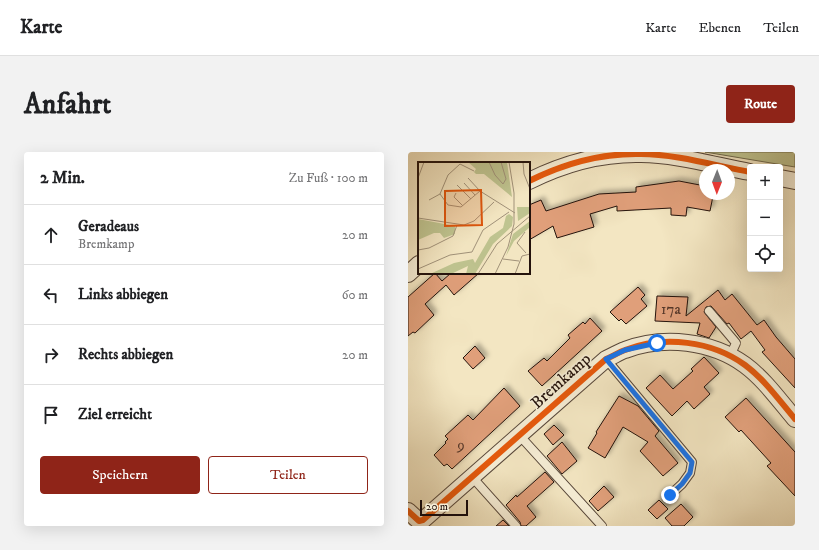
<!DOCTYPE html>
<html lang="de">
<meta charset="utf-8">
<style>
body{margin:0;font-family:"IM FELL DW Pica",serif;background:#f2f2f2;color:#202124}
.controls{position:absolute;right:12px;top:12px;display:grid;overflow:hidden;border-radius:4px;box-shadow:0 4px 16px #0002}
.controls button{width:36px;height:36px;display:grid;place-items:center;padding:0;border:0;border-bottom:1px solid #e0e0e0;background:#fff;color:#202124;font:20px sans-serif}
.compass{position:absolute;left:291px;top:12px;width:36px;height:36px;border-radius:50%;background:#fff;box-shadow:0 4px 16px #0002;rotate:181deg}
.scale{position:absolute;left:12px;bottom:10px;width:48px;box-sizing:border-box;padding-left:4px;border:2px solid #23120c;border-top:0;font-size:11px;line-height:14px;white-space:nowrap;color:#23120c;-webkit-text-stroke:3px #f7efd7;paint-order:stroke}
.stop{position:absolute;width:12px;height:12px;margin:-9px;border:3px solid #1a73e8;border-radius:50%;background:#fff}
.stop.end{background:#1a73e8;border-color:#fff;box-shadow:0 1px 4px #0008}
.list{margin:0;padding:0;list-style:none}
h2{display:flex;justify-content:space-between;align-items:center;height:52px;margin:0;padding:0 16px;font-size:17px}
h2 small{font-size:13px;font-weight:400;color:#757577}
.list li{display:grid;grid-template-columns:26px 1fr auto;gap:12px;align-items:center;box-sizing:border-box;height:60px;padding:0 16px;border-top:1px solid #e0e0e0}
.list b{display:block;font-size:15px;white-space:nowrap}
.list p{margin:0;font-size:13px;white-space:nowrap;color:#757577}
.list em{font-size:13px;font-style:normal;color:#757577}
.actions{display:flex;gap:8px;padding:12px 16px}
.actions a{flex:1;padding:9px 0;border:1px solid #8f2418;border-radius:4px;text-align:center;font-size:14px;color:#8f2418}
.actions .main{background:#8f2418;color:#fff}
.icon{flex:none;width:22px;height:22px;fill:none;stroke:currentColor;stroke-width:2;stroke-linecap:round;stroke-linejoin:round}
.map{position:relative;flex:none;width:387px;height:374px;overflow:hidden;border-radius:4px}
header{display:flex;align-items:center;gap:24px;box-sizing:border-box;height:56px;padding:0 20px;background:#fff;border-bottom:1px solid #e0e0e0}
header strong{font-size:19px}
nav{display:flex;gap:22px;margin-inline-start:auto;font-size:14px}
.intro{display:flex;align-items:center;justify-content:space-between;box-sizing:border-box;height:96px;padding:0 24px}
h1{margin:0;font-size:28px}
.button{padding:10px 18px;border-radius:4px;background:#8f2418;color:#fff;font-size:14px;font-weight:700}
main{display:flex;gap:24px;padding:0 24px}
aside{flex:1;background:#fff;border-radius:4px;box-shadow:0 4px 16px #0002}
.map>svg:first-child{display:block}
</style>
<header>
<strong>Karte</strong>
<nav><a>Karte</a><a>Ebenen</a><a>Teilen</a></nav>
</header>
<div class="intro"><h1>Anfahrt</h1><a class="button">Route</a></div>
<main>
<aside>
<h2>2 Min.<small>Zu Fuß · 100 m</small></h2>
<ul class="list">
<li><svg class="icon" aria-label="ahead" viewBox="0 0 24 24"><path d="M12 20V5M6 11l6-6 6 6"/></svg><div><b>Geradeaus</b><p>Bremkamp</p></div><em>20 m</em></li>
<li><svg class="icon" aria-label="left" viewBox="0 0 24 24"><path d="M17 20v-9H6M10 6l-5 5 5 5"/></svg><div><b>Links abbiegen</b></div><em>60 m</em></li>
<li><svg class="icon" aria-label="right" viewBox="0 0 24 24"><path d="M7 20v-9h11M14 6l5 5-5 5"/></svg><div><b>Rechts abbiegen</b></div><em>20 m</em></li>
<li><svg class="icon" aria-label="arrive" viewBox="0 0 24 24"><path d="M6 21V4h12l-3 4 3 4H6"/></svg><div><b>Ziel erreicht</b></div></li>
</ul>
<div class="actions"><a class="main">Speichern</a><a>Teilen</a></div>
</aside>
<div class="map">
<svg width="387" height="374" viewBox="0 0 387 374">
<defs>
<filter id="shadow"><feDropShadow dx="3.5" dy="-3.5" stdDeviation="2" flood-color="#0004"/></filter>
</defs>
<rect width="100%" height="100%" fill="#f3e6c2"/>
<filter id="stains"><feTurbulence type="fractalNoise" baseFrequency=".005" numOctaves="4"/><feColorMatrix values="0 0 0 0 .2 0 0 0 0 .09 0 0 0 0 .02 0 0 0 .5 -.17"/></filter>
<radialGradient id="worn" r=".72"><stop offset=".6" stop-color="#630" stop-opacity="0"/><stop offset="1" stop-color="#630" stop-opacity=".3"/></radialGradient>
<!-- green -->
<path fill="#bfc490" stroke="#716b4e" d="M297,0H387V15Z"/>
<!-- building -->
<g fill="#e09f7a" stroke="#23120c" filter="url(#shadow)">
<path d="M271,29L297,34V42H301V43L305,44L302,59L279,55L278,64L263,63V56L209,59V54L182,62L186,75L149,86L145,74L121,88V53L133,48L138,59L191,42L228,40V35Z"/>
<path d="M27,121L34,129L43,121H71L46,143L38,133L17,152L26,163L7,181L5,180L0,184V145Z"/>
<path d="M230,135L237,143L233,147L239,154L218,172L213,167L211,169L202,160Z"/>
<path d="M310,138L317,148L324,142L349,173L356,168L368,185L387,207V236L354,200L357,198L343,179L333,187L321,171L319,172L303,154L298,155L296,160L308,175L301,186L289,182L292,171L247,169L249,144L280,145L278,164Z"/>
<path d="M182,166L194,179L134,234L120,219L136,206L139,209L162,186L160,183L175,170L177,172Z"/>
<path d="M67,194L77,206L65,217L55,206Z"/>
<path d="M296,205L311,221L296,235L302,242L286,257L279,249L264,264L238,236L252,223L265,237L285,219L283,217Z"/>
<path d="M96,236L112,254L44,317L39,312L36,314L26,303L38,291L37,290L40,287L37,284L60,263L65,268Z"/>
<path d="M211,244L230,254L251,279L247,284L270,311L255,324L232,299L240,290L215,275L197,306L180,296L189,281L188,280Z"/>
<path d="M338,246L387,300V344L359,314L363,311L333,278L331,280L317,265Z"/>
<path d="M146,273L156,283L145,293L136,282Z"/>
<path d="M154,290L169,309L154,322L139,304Z"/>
<path d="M137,320L146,330L119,354L128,365L118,374H113L112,370L98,353L108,343L109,345Z"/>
<path d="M196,334L206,345L190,359L181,349Z"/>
<path d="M251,348L260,357L249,367L240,358Z"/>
<path d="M273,352L285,365L276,374H264L257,366Z"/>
<path d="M95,368L101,374H88Z"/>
</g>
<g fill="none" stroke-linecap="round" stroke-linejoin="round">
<!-- lane casing -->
<g stroke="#57473a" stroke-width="10">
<g id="lane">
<path d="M301,159L328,191L322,204"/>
<path d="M198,207L284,310L282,321L274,332L262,343"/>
<path d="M112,284L194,374"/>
<path d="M65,326L108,374"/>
</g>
</g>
<!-- street casing -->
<g stroke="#57473a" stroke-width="18">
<g id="street">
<path d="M372,26L387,29"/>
<path d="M121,29C157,11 193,1 233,2C267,2 309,14 342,20"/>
<path d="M0,122L11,112"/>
<path d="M0,359L11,369L15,368L198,207C205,204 211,200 217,198C256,183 304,189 337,213C356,227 371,248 387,267"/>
</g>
</g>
<!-- lane -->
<use href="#lane" stroke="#f7efd7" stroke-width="8"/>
<!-- street -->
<use href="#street" stroke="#f7efd7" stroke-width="16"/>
<!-- cycleway casing -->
<g stroke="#f7efd7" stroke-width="8">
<g id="cycleway">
<path d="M121,29C157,11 193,1 233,2C267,2 309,14 342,20"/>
<path d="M0,359L11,369L15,368L198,207C205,204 211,200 217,198C256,183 304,189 337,213C356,227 371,248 387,267"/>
</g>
</g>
<!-- cycleway -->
<use href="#cycleway" stroke="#e8590c" stroke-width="6"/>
</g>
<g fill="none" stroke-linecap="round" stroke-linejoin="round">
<!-- route -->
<path stroke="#1a73e8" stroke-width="5" d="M249,191L217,198L198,207L284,310L282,321L274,332L262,343"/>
</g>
<g text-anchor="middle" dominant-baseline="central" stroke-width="3" stroke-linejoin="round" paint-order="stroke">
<!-- number labels -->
<g font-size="15" fill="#523528">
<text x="263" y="157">17a</text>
<text x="53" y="293">9</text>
</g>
<!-- street labels -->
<g font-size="17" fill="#23120c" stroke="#f7efd7">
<text transform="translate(153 229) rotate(-42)">Bremkamp</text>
</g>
</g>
<!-- overview -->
<g transform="translate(10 10)">
<rect width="112" height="112" fill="#f3e6c2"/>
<path d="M50,0H89L94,35L66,12H58L56,10L58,7ZM99,45H112V51L100,59ZM91,52L95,55L94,64L75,82L57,112H48L50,104L33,112H12L36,101L55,97L57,101L72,75L85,66L88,54ZM0,57L37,64V72L26,76L22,71H16L0,78ZM112,59V65L96,79L88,94L95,72Z" fill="#bfc490"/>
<path fill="none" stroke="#a09179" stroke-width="1" d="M71,0L77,13L85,22L88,17L83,0M105,0L106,12L112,27M56,9L42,2L30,13L22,32L30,43L43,45L62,29L97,51M0,16L6,0M50,16L62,29M46,21L57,33M39,23L53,37M38,31L36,35L45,44M11,38L22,32M0,56L46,63L56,59L76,40M107,70L99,81L108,91M0,88L11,86L35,74L39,63M85,97L101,99M0,107L32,93L54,90L65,68L91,50M60,112L79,82L112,54M77,112L90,85L96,62V31L91,0M97,112L104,94L112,92"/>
<path fill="#de550c" fill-opacity="0.15" stroke="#de550c" stroke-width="2" d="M63,28L64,63L27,64V29Z"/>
<rect width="112" height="112" fill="none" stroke="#23120c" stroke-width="2"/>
</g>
<rect width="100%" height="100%" filter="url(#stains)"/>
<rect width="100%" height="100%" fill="url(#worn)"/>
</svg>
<div class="controls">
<button>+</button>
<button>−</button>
<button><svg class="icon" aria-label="locate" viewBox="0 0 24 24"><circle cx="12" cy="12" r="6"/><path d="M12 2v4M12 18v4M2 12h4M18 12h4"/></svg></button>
</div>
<svg class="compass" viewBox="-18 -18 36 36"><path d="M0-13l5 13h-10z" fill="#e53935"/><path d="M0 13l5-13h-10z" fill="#757577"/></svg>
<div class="scale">20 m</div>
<div class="stop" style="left:249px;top:191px"></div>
<div class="stop end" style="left:262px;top:343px"></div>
</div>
</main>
